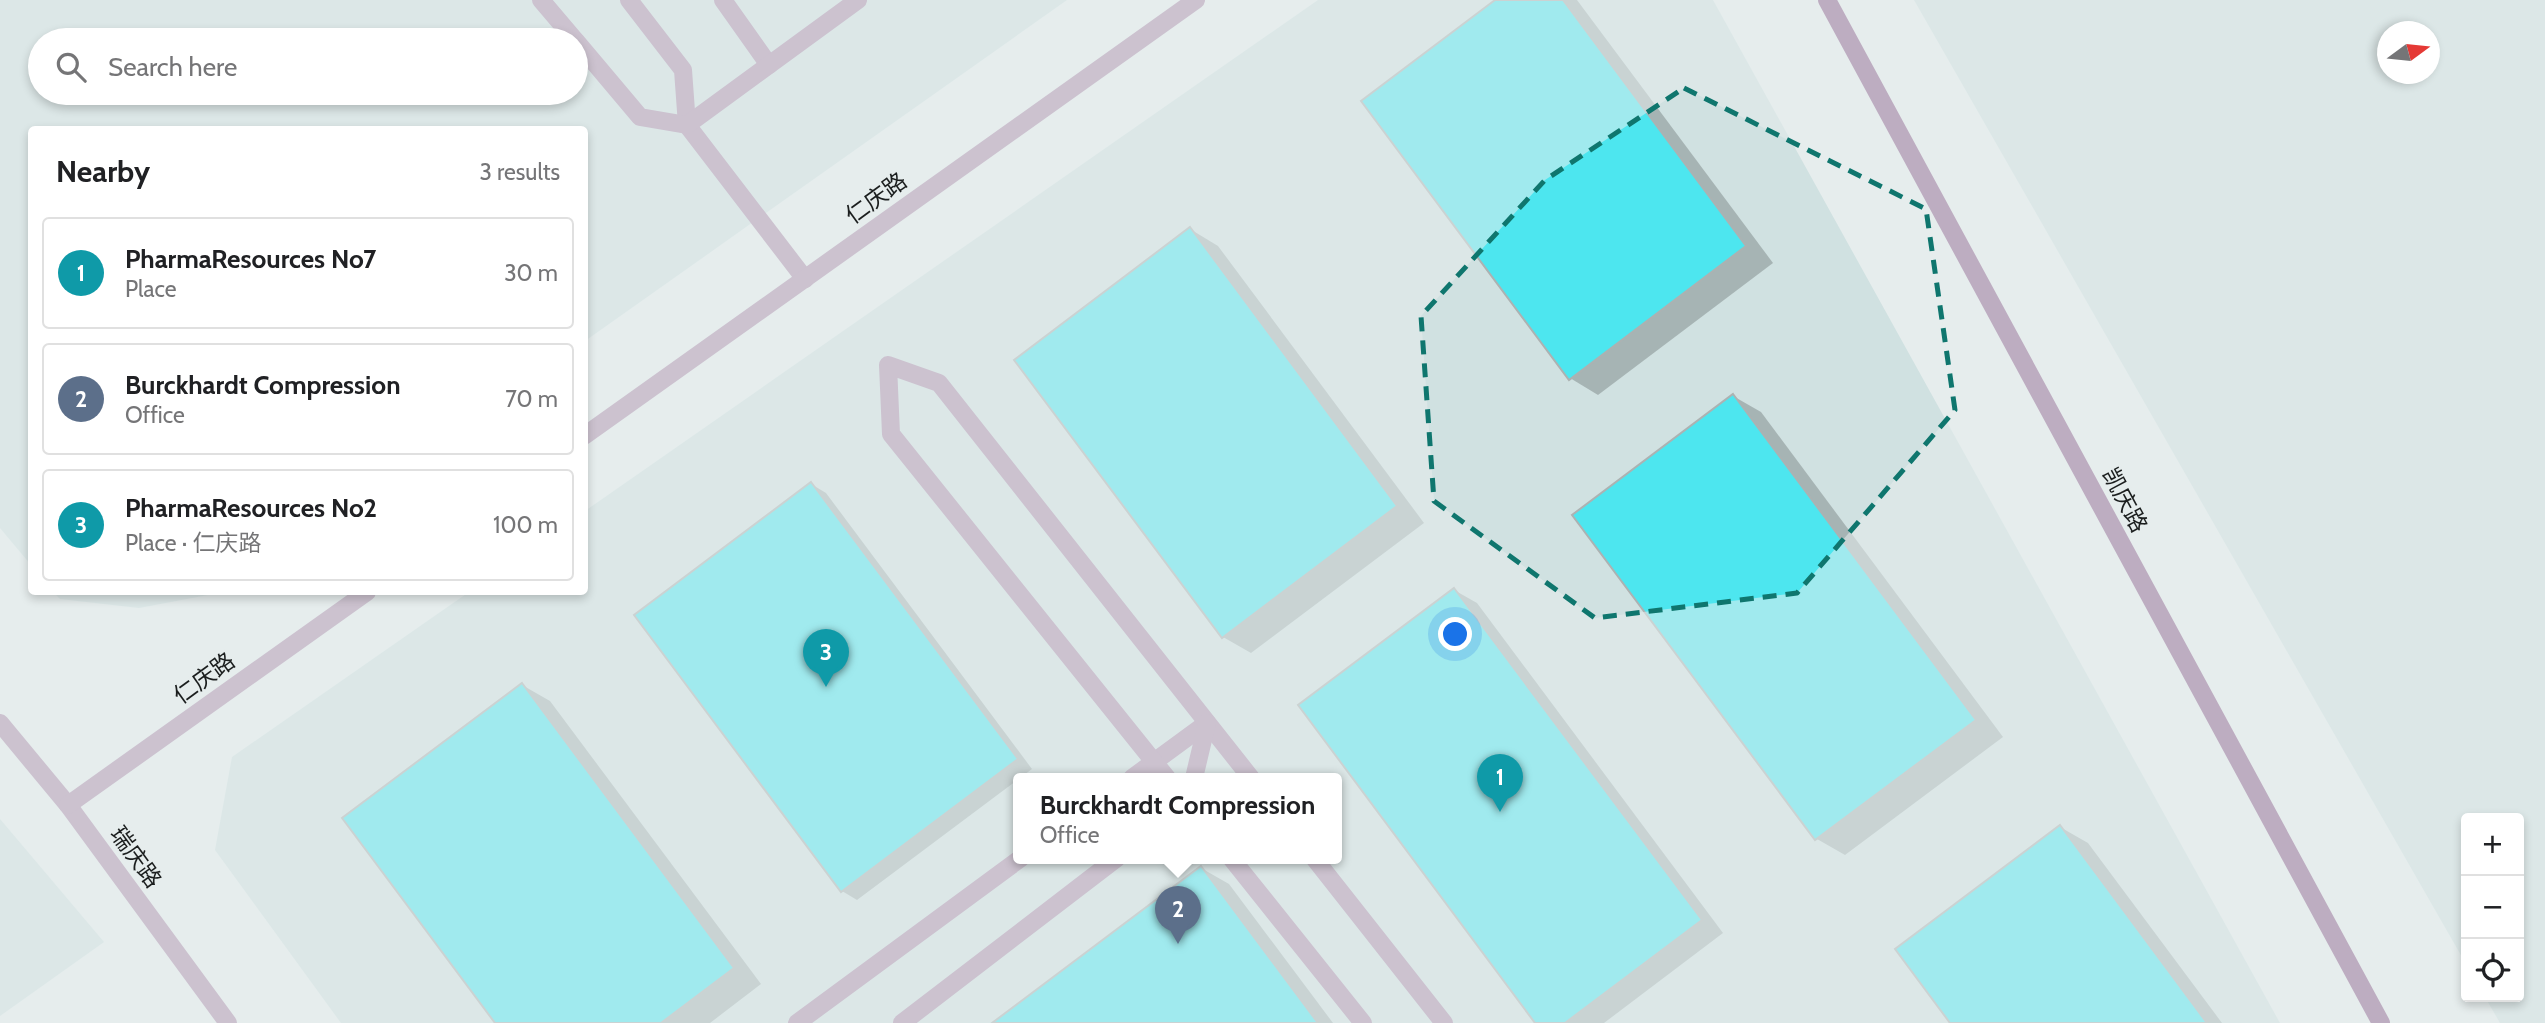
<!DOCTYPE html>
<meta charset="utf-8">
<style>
body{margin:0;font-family:Cabin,"Noto Sans SC",sans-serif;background:#f2f2f2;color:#202124}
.controls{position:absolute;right:21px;bottom:21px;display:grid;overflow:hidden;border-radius:7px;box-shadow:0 4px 10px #0003}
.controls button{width:63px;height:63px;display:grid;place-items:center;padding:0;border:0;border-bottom:2px solid #e0e0e0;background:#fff;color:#202124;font:35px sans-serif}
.compass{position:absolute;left:2377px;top:21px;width:63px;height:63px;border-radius:50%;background:#fff;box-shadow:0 4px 10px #0003;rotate:75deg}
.you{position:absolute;left:1456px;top:635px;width:24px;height:24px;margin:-18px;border:5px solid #fff;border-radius:50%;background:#1a73e8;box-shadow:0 0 0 10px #1a73e833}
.badge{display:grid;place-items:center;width:46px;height:46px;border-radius:50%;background:#2563eb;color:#fff;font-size:23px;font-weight:700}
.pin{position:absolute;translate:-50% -58px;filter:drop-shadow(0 2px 4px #0008)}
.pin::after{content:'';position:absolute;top:37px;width:24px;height:21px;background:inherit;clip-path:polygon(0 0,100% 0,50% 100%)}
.popup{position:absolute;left:1013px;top:773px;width:329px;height:91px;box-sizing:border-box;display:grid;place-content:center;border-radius:7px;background:#fff;filter:drop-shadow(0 2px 5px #0005);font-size:23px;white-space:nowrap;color:#757577}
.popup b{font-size:26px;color:#202124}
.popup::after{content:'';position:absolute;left:50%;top:100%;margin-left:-14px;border:14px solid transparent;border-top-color:#fff}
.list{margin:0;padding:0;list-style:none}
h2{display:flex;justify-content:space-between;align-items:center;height:91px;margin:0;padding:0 28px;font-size:30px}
h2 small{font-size:23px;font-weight:400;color:#757577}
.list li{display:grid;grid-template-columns:46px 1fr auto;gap:21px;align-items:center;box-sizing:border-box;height:112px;margin:0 14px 14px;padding:0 14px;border:2px solid #e0e0e0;border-radius:7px}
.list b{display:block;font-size:26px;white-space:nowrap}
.list p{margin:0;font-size:23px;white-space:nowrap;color:#757577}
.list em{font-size:23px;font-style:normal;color:#757577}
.icon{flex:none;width:38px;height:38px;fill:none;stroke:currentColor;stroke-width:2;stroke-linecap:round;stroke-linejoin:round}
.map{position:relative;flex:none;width:2545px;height:1023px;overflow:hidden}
.search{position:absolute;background:#fff;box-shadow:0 4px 10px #0003;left:28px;top:28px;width:560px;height:77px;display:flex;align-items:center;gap:18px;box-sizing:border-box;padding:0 24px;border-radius:38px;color:#757577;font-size:26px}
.panel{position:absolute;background:#fff;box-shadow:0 4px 10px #0003;left:28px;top:126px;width:560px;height:469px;border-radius:7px}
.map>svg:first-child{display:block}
</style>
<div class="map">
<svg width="2545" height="1023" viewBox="0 0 2545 1023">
<rect width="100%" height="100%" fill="#e6eded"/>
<!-- built -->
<g fill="#d0e1e1" fill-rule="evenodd">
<path d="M0,0H1067L585,341L584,130H32L31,565L0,528ZM40,40H576V93H40Z"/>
<path d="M1318,0H1713L2280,1023H341L215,850L232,757L469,592H584L585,511ZM1019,778H1337V858H1019Z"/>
<path d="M1914,0H2545V1023H2500L2485,997H2519V818H2466V964ZM2388,32H2430V74H2388Z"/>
<path d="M53,592H224L139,608L60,599Z"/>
<path d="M0,819L104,942L0,1016Z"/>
</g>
<!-- shadow -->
<g fill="#0003">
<path d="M1498,0H1577L1773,263L1598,395L1570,378Z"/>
<path d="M1190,229L1218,246L1424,523L1251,653L1223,637Z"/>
<path d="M1733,396L1761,412L2003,737L1845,855L1817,839L1574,515Z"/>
<path d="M811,484L826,493L1032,769L857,900L842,891Z"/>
<path d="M1454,590L1477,603L1723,933L1604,1023H1538Z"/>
<path d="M522,685L550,701L761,984L710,1023H497Z"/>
<path d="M2060,827L2088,843L2222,1023H1952Z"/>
<path d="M1201,868L1229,884L1333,1023H995Z"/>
</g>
<!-- building -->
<g fill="#4de6ef" stroke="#acb2b2" stroke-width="2">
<path d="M1495,0H1563L1746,246L1569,380L1361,101Z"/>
<path d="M1190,227L1397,506L1222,638L1014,360Z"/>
<path d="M1733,394L1976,720L1815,840L1572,515Z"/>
<path d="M811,482L1018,759L841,892L634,615Z"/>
<path d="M1454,588L1702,920L1565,1023H1535L1298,705Z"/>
<path d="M522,683L734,968L661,1023H495L342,818Z"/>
<path d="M2060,825L2207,1023H1950L1895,949Z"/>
<path d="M1201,866L1318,1023H992Z"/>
</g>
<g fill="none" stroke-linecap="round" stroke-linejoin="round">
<!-- lane -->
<g stroke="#ad8eac" stroke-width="18">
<path d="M541,0L575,40"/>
<path d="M629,0L683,70L687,125L805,279"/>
<path d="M723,0L769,65"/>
<path d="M576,41L640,117L687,125L858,0"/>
<path d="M1132,778L1207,723"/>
<path d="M1167,778L891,434L888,365L939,383L1251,778"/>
<path d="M1194,778L1207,723"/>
<path d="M1231,858L1363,1023"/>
<path d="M1314,858L1444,1023"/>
<path d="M797,1023L1021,858"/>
<path d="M902,1023L1117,858"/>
</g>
<!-- street -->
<g stroke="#ad8eac" stroke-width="18">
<path d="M584,436L1196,0"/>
<path d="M0,723L68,805L228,1023"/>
<path d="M68,805L367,592"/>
</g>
<!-- secondary -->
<path stroke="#8d608c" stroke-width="18" d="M1827,0L2381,1023"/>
</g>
<!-- marked area -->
<path d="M0 0H2545V1023H0ZM1684,88L1926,209L1955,410L1797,593L1595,618L1434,501L1421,316L1545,180Z" fill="#e6eded" fill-opacity=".55" fill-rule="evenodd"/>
<path fill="none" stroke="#0f766e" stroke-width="5" stroke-dasharray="14 9" stroke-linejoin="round" d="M1684,88L1926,209L1955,410L1797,593L1595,618L1434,501L1421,316L1545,180Z"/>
<g text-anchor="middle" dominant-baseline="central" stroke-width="6" stroke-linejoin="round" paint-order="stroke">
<!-- street labels -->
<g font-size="23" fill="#1b1e1e" stroke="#e6eded">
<text transform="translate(876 198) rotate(-36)">仁庆路</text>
<text transform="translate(2125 500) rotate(62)">凯庆路</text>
<text transform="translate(204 678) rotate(-36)">仁庆路</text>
<text transform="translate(136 857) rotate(54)">瑞庆路</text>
</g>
</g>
</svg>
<div class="controls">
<button>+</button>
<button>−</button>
<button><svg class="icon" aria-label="locate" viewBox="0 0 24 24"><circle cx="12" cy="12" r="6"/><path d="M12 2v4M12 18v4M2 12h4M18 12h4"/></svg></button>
</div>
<svg class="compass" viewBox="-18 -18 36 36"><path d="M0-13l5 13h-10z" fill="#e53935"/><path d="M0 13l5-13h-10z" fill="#757577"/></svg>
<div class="you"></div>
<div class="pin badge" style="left:1500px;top:812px;background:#0f9aa8">1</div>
<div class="pin badge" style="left:1178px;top:944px;background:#5c6f8a">2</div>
<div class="popup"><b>Burckhardt Compression</b>Office</div>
<div class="pin badge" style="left:826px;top:687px;background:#0f9aa8">3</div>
<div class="search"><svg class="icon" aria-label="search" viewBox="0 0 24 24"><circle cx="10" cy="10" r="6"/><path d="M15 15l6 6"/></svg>Search here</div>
<section class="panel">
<h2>Nearby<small>3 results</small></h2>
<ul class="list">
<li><span class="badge" style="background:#0f9aa8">1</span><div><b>PharmaResources No7</b><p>Place</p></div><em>30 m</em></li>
<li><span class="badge" style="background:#5c6f8a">2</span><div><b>Burckhardt Compression</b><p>Office</p></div><em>70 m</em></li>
<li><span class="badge" style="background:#0f9aa8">3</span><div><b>PharmaResources No2</b><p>Place · 仁庆路</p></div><em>100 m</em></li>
</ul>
</section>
</div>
